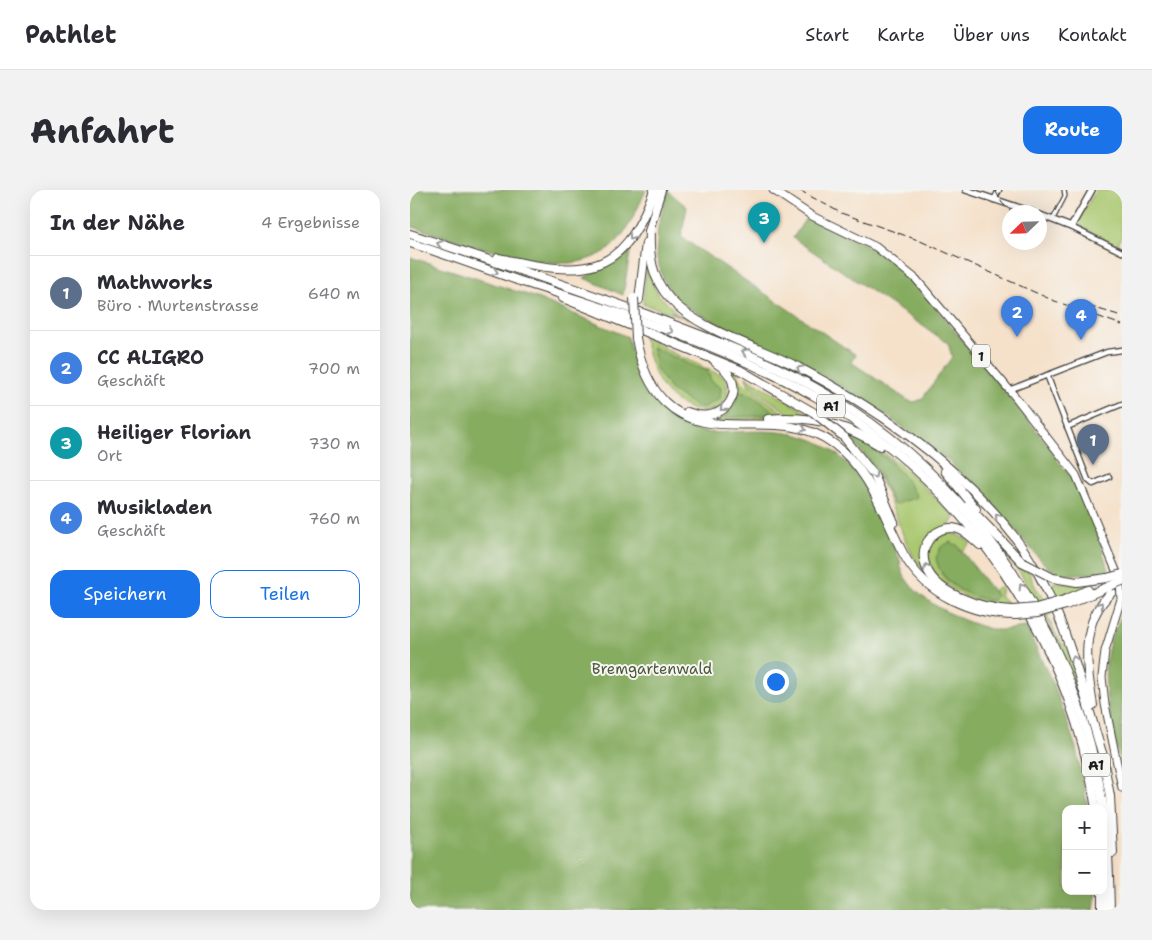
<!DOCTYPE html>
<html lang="de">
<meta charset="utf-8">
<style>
body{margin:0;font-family:"Shantell Sans",sans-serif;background:#f2f2f3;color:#2b2b33}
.controls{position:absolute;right:15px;bottom:15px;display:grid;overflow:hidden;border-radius:10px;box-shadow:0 5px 20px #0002}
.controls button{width:45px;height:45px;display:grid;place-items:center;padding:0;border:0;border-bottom:1px solid #e1e1e2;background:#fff;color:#2b2b33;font:25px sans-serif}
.compass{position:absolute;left:592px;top:15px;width:45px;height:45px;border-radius:50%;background:#fff;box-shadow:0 5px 20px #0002;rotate:247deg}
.you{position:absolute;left:365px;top:491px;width:18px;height:18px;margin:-12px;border:4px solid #fff;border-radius:50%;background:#1a73e8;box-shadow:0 0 0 8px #1a73e833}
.badge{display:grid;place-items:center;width:32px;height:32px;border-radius:50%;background:#1a73e8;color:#fff;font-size:16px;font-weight:700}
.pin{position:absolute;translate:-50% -41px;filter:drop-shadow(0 1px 2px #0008)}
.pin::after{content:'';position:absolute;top:26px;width:18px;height:15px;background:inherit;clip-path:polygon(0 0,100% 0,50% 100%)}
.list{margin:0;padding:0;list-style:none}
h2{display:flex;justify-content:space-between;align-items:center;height:65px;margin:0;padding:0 20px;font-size:21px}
h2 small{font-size:16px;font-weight:400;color:#7c7c81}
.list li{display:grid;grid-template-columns:32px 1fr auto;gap:15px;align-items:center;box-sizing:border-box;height:75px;padding:0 20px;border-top:1px solid #e1e1e2}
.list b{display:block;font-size:19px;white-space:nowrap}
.list p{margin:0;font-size:16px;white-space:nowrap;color:#7c7c81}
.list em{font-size:16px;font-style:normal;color:#7c7c81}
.actions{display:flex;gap:10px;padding:15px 20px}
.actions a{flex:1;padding:11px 0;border:1px solid #1a73e8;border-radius:15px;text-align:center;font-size:18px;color:#1a73e8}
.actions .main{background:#1a73e8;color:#fff}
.map{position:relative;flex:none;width:712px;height:720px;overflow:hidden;border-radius:15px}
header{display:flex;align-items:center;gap:30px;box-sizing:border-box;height:70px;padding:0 25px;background:#fff;border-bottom:1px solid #e1e1e2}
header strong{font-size:24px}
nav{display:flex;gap:28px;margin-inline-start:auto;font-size:18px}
.intro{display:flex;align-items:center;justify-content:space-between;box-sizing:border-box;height:120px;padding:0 30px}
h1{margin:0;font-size:35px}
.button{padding:12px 22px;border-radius:15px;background:#1a73e8;color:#fff;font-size:18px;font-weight:700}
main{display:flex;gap:30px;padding:0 30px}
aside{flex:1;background:#fff;border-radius:15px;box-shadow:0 5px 20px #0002}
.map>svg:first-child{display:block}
</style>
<header>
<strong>Pathlet</strong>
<nav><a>Start</a><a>Karte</a><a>Über uns</a><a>Kontakt</a></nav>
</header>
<div class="intro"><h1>Anfahrt</h1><a class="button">Route</a></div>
<main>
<aside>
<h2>In der Nähe<small>4 Ergebnisse</small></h2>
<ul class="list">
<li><span class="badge" style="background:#5c6f8a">1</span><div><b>Mathworks</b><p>Büro · Murtenstrasse</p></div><em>640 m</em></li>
<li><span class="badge" style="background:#3f7fe0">2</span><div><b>CC ALIGRO</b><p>Geschäft</p></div><em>700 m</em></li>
<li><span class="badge" style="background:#0f9aa8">3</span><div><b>Heiliger Florian</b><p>Ort</p></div><em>730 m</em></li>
<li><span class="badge" style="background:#3f7fe0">4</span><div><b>Musikladen</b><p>Geschäft</p></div><em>760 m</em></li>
</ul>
<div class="actions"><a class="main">Speichern</a><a>Teilen</a></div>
</aside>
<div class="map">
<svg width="712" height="720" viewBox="0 0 712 720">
<rect width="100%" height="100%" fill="#f6f6f2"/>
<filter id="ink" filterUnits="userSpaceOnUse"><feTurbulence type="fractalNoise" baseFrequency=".02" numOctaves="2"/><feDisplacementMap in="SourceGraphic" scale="10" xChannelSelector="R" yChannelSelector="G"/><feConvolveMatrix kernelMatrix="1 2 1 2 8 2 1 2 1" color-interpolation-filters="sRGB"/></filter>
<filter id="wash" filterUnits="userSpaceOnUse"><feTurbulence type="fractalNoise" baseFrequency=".0096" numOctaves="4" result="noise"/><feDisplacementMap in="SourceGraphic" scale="20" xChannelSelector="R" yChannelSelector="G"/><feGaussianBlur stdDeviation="1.12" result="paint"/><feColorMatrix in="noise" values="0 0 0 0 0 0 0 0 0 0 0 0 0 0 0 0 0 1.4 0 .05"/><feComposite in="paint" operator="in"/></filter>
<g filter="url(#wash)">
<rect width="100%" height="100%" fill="#f5e1ca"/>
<!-- green -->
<g fill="#a9c76e" stroke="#627245" fill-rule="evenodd">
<path d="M686,0H712V46L707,56L666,34Z"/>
<path d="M236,78L247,103L266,122H261L279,129L233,114Z"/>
<path d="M233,145L257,160L314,187C326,210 305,227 282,219C271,215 261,208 254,199C242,183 238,163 233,145Z"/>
<path d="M319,179L327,183L332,192L376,225L313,232L288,227L322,212Z"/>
<path d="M336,187L408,229L382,226L339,195Z"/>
<path d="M430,240C441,244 452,249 462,255C493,273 519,302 544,327L539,337L513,357L524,393C496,366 490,332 474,298C463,276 448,257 430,240ZM441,247L461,257L482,272L484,315L466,278Z"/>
<path d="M540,343L550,346L561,353L552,361L547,355L531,383C542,400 564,405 581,411L586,406L583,401L590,396L592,399L590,406L596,411L597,415C588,414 577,414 566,411C546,404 514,385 519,359L528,347Z"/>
<path d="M590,357L618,380L626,398L645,421L637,426L649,450L659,459L682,538L643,442L612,386Z"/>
<path d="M643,392L680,396L647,409L641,396L644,394Z"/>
</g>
<!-- forest -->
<g fill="#86ac61" stroke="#51643e">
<path d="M0,0H236C227,20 217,44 200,58C191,66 172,72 161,73C117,75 43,49 0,36Z"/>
<path d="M258,1L277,17L271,47L446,165L441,172L499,211L505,212L512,209L542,167L538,153L383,48L396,28L455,54L487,76L506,94L609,219L639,256L647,270L665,291L686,340L699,382L652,385L636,376L576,307L535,268L470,221L411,184L335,148L286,122L267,110L253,89L246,65L248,37Z"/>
<path d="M221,57L213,105L174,88L207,69Z"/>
<path d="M0,67L127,108L218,147C225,185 241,217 277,235C281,237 286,240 290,241C300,244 314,242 325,242C358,240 395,240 423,261C458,287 473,332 490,370C490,405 552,432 581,439C591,442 605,438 616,437L646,500L666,558L678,619H656V701H686L684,720H0Z"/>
<path d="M242,157L287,178L297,180L301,191L311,198L310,209L294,217H287L260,199L246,178Z"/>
<path d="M329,202L340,204L368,224L314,228L325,215Z"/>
<path d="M440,246C469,261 492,278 507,307L484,315L466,278Z"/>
<path d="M540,352L547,355L583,401L586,406L583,411C559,407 531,395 526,368L531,357Z"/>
<path d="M712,424V583C705,541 688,498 699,456C701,444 708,435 712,424Z"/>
</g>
</g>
<g filter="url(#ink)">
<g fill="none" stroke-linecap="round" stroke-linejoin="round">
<!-- pedestrian casing -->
<g stroke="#3d3a36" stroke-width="5.5">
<path id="pedestrian" d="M643,29L655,6L654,0"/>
</g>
<!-- minor casing -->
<g stroke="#3d3a36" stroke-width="7">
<g id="minor">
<path d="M584,10L589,0"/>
<path d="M661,37L712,62"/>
<path d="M637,185L678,290L683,294L699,287"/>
<path d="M599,200L697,162L712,160"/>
<path d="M657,237L712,214"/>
</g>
</g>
<!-- tertiary casing -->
<g stroke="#3d3a36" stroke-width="8">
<g id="tertiary">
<path d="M556,0L622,22"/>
<path d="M630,25L661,37L682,0"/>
</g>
</g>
<!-- primary casing -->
<g stroke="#3d3a36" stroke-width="9">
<path id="primary" d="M363,0L402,26L466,57L506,89L607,209L666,285L710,390L711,409L695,461L692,487L695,514L712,598"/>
</g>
<!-- motorway casing -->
<g stroke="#3d3a36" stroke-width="10">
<g id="motorway">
<path d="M240,38C239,65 241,88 260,109C287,139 348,157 386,176C463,216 539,268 595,335C651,401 668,486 693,566"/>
<path d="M239,41L251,0"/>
<path d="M0,44C80,70 159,96 238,125C302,149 365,172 423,208C561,291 661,439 690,598C698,638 699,679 700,720"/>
<path d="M0,53C38,65 75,79 113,92C213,124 314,155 406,207C557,293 660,448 686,619"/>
<path d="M88,68C172,86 212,91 244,0"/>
<path d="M153,108L330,180L403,222"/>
<path d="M229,110L236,53"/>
<path d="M226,148C230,172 238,195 255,212C301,257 368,213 424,254C462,282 473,326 494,365C516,405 563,425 606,425"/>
<path d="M277,222C316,238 343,195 306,173"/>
<path d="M358,229C398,225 436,234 470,256"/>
<path d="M434,247L464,285L484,332"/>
<path d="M535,281L566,319"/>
<path d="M558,316L612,372"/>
<path d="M570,355C563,349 557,342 548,339C529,334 511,351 514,370C520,404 574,419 603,420"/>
<path d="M643,388L667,392L697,388"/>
<path d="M654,410L678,400"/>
<path d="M656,415L700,396"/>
<path d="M683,515C676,475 669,432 702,402"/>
<path d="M692,563L700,606L703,663"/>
<path d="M692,720V701"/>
</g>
</g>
<!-- pedestrian -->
<use href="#pedestrian" stroke="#fff" stroke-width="3"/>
<!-- minor -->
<use href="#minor" stroke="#fff" stroke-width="4.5"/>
<!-- tertiary -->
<use href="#tertiary" stroke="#fff" stroke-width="5.5"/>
<!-- primary -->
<use href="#primary" stroke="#fff" stroke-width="7"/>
<!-- motorway -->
<use href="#motorway" stroke="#fff" stroke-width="8"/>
<!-- rail -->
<g stroke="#1c1c1c" stroke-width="1" stroke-dasharray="8 4" stroke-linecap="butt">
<path d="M389,0L431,23L508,50L642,110L712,135"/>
<path d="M585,0L592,13L602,22"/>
<path d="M678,116L712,126"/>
</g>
<!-- motorway-bridge casing -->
<g stroke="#3d3a36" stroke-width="10" stroke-linecap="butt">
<g id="motorway-bridge">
<path d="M224,108L226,148"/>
<path d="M403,222L434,247"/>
<path d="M612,372L643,388"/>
<path d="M697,388L712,384"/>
<path d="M700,396L712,391"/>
<path d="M603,420L626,418L654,410"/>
<path d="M606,425L628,423L656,415"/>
</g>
</g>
<!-- motorway-bridge -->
<use href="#motorway-bridge" stroke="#fff" stroke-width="8"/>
</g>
<!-- one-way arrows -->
<defs><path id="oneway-chevron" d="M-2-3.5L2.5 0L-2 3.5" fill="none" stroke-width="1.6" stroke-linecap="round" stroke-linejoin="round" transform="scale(1.25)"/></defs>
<g stroke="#999">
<use href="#oneway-chevron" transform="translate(222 47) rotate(124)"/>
<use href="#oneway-chevron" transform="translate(30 54) rotate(-162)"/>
<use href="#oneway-chevron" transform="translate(85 82) rotate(18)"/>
<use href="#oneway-chevron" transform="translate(260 141) rotate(20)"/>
<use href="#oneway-chevron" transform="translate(335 162) rotate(-156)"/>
<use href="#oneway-chevron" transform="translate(390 179) rotate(-152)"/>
<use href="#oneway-chevron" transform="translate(313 218) rotate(140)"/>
<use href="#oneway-chevron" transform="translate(393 239) rotate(18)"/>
<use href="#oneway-chevron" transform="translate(464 285) rotate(59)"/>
<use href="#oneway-chevron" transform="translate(588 327) rotate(-132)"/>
<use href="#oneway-chevron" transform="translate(517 377) rotate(-113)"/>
<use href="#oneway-chevron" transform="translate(612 396) rotate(-122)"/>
<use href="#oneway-chevron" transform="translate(690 415) rotate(-54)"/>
<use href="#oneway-chevron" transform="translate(664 469) rotate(-109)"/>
</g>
</g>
<g text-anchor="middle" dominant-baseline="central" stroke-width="4" stroke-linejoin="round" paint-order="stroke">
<!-- shield labels -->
<g fill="#f6f6f2" stroke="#5d5d5c" stroke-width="1">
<rect x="562" y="154.5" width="18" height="23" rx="4"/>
<rect x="407" y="204.5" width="28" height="23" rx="4"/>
<rect x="672" y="563.5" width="28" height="23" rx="4"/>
</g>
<g font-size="14" font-weight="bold" fill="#1c1c1c">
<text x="571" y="166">1</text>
<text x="421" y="216">A1</text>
<text x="686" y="575">A1</text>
</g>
<!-- park labels -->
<g font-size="15" fill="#4d5839" stroke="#f6f6f2">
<text x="242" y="479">Bremgartenwald</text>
</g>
</g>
</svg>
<div class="controls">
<button>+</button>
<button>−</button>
</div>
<svg class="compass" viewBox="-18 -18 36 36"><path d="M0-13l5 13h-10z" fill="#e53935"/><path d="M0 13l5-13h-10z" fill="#7c7c81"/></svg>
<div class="you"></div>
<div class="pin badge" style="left:683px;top:275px;background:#5c6f8a">1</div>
<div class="pin badge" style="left:607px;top:147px;background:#3f7fe0">2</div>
<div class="pin badge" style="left:354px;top:53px;background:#0f9aa8">3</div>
<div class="pin badge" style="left:671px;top:150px;background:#3f7fe0">4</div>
</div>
</main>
